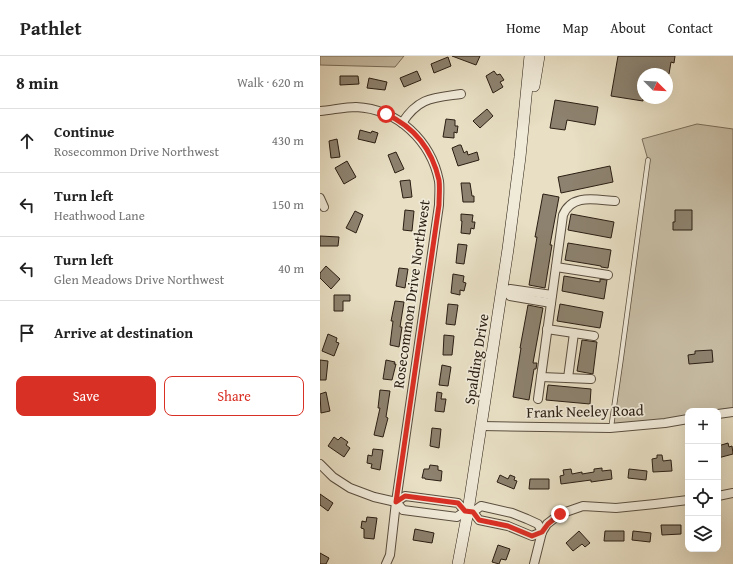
<!DOCTYPE html>
<meta charset="utf-8">
<style>
body{margin:0;font-family:"Gentium Book Plus",serif;background:#f2f2f2;color:#222}
.controls{position:absolute;right:12px;bottom:12px;display:grid;overflow:hidden;border-radius:8px;box-shadow:0 4px 16px #0002}
.controls button{width:36px;height:36px;display:grid;place-items:center;padding:0;border:0;border-bottom:1px solid #e0e0e0;background:#fff;color:#222;font:20px sans-serif}
.compass{position:absolute;left:317px;top:12px;width:36px;height:36px;border-radius:50%;background:#fff;box-shadow:0 4px 16px #0002;rotate:114deg}
.stop{position:absolute;width:12px;height:12px;margin:-9px;border:3px solid #d93025;border-radius:50%;background:#fff}
.stop.end{background:#d93025;border-color:#fff;box-shadow:0 1px 4px #0008}
.list{margin:0;padding:0;list-style:none}
h2{display:flex;justify-content:space-between;align-items:center;height:52px;margin:0;padding:0 16px;font-size:17px}
h2 small{font-size:13px;font-weight:400;color:#767676}
.list li{display:grid;grid-template-columns:26px 1fr auto;gap:12px;align-items:center;box-sizing:border-box;height:64px;padding:0 16px;border-top:1px solid #e0e0e0}
.list b{display:block;font-size:15px;white-space:nowrap}
.list p{margin:0;font-size:13px;white-space:nowrap;color:#767676}
.list em{font-size:13px;font-style:normal;color:#767676}
.actions{display:flex;gap:8px;padding:12px 16px}
.actions a{flex:1;padding:9px 0;border:1px solid #d93025;border-radius:8px;text-align:center;font-size:14px;color:#d93025}
.actions .main{background:#d93025;color:#fff}
.icon{flex:none;width:22px;height:22px;fill:none;stroke:currentColor;stroke-width:2;stroke-linecap:round;stroke-linejoin:round}
.map{position:relative;flex:none;width:413px;height:508px;overflow:hidden}
header{display:flex;align-items:center;gap:24px;box-sizing:border-box;height:56px;padding:0 20px;background:#fff;border-bottom:1px solid #e0e0e0}
header strong{font-size:19px}
nav{display:flex;gap:22px;margin-inline-start:auto;font-size:14px}
main{display:flex}
aside{flex:1;background:#fff}
.map>svg:first-child{display:block}
</style>
<header>
<strong>Pathlet</strong>
<nav><a>Home</a><a>Map</a><a>About</a><a>Contact</a></nav>
</header>
<main>
<aside>
<h2>8 min<small>Walk · 620 m</small></h2>
<ul class="list">
<li><svg class="icon" aria-label="ahead" viewBox="0 0 24 24"><path d="M12 20V5M6 11l6-6 6 6"/></svg><div><b>Continue</b><p>Rosecommon Drive Northwest</p></div><em>430 m</em></li>
<li><svg class="icon" aria-label="left" viewBox="0 0 24 24"><path d="M17 20v-9H6M10 6l-5 5 5 5"/></svg><div><b>Turn left</b><p>Heathwood Lane</p></div><em>150 m</em></li>
<li><svg class="icon" aria-label="left" viewBox="0 0 24 24"><path d="M17 20v-9H6M10 6l-5 5 5 5"/></svg><div><b>Turn left</b><p>Glen Meadows Drive Northwest</p></div><em>40 m</em></li>
<li><svg class="icon" aria-label="arrive" viewBox="0 0 24 24"><path d="M6 21V4h12l-3 4 3 4H6"/></svg><div><b>Arrive at destination</b></div></li>
</ul>
<div class="actions"><a class="main">Save</a><a>Share</a></div>
</aside>
<div class="map">
<svg width="413" height="508" viewBox="0 0 413 508">
<rect width="100%" height="100%" fill="#e8dfc4"/>
<filter id="stains"><feTurbulence type="fractalNoise" baseFrequency=".005" numOctaves="4"/><feColorMatrix values="0 0 0 0 .2 0 0 0 0 .09 0 0 0 0 .02 0 0 0 .5 -.17"/></filter>
<radialGradient id="worn" r=".72"><stop offset=".6" stop-color="#630" stop-opacity="0"/><stop offset="1" stop-color="#630" stop-opacity=".3"/></radialGradient>
<!-- green -->
<g fill="#c8bea6" stroke="#796e5c">
<path d="M0,0H84L75,11L0,9Z"/>
<path d="M377,68L413,73V356L368,355V363L290,372L328,104L322,83Z"/>
</g>
<!-- building -->
<g fill="#8d826f" stroke="#2a1e13">
<path d="M132,0H160L156,9Z"/>
<path d="M298,0H355L354,7L351,6L349,18H323V45L291,40Z"/>
<path d="M128,1L131,10L114,17L111,8Z"/>
<path d="M97,15L101,24L84,31L80,22Z"/>
<path d="M174,15L177,19L180,18L184,24L180,26L183,31L173,37L166,20Z"/>
<path d="M20,20H38L39,28L20,29Z"/>
<path d="M49,22L67,26L65,34L47,32Z"/>
<path d="M235,44L278,51L275,69L247,64L245,74L230,72Z"/>
<path d="M167,53L173,60L160,72L153,65Z"/>
<path d="M126,63L135,64V70H138L137,77L134,76V82L123,81Z"/>
<path d="M40,74L51,77L52,75L58,77L55,87L38,83Z"/>
<path d="M17,83L20,101L11,102L9,85Z"/>
<path d="M139,89H141L144,97L147,95L148,99L157,96L159,104L138,110L132,92Z"/>
<path d="M76,96L84,113L75,117L68,99Z"/>
<path d="M27,105L36,121L24,128L15,112Z"/>
<path d="M290,110L293,126L241,137L238,121Z"/>
<path d="M90,124L92,141L83,142L80,125Z"/>
<path d="M141,127H150L152,140H154V146H143Z"/>
<path d="M223,138L239,141L230,189H232L225,232L209,229L217,181H215Z"/>
<path d="M85,154L94,155L92,175L83,174Z"/>
<path d="M355,154H372V174H353V166H355Z"/>
<path d="M35,155L43,159L36,177L26,172Z"/>
<path d="M141,158L153,159L152,166H155L154,173L151,172L150,178L141,177L142,165H141Z"/>
<path d="M251,158L294,166L291,182L248,174Z"/>
<path d="M0,180L19,181L18,190H0Z"/>
<path d="M248,187L291,194L288,212L281,211V210L245,204Z"/>
<path d="M138,188L147,189L144,208L136,207Z"/>
<path d="M6,210L20,223L11,233L0,222V217Z"/>
<path d="M79,212L88,213L85,232L76,230Z"/>
<path d="M133,218L144,220L143,226L146,227L144,235L140,234V239L131,237Z"/>
<path d="M244,220L280,226V223L287,224L284,243L242,235Z"/>
<path d="M14,239H30V245H23V255H14Z"/>
<path d="M75,245L84,246L80,271H82L79,291L70,289L73,265H71Z"/>
<path d="M128,248L138,249L135,269L126,268Z"/>
<path d="M240,248L283,256L280,272L237,265Z"/>
<path d="M208,249L223,252L213,307H217L216,313H214L209,344L193,341L201,292H200Z"/>
<path d="M8,278L17,282L16,286L19,287L14,300L2,295Z"/>
<path d="M124,279L134,280L132,299H123Z"/>
<path d="M262,284L277,286L273,318L257,315Z"/>
<path d="M392,294L393,306L369,308L368,299L375,298V295Z"/>
<path d="M0,304L8,305L6,324H0Z"/>
<path d="M66,304L75,306L74,308H76L72,324L63,323Z"/>
<path d="M122,309L131,311L128,330L119,329Z"/>
<path d="M228,329L271,333L270,348L226,344Z"/>
<path d="M60,334L70,335L66,361L68,362L63,381L54,379L60,352H58Z"/>
<path d="M6,336L10,355L1,357L0,338Z"/>
<path d="M117,336L122,337L121,343H126L124,356L115,355Z"/>
<path d="M112,372L121,373L119,392L110,390Z"/>
<path d="M14,381L18,384L21,381L28,386L26,389L30,392L24,401L8,390Z"/>
<path d="M408,387L409,391L412,390L413,398L398,402V390Z"/>
<path d="M53,393L63,394L60,414L51,412L52,408L47,407L48,399L52,400Z"/>
<path d="M337,399H342L343,405L351,404L352,415L333,416L332,403L337,402Z"/>
<path d="M110,409L118,410V414L122,415L121,425L105,423V422H102L104,413H109Z"/>
<path d="M282,412V415L291,414L292,423L271,426V424L241,428L240,420L244,419L243,414L251,413L252,418L262,416V418L274,416V413Z"/>
<path d="M309,413L327,415L326,424L308,422Z"/>
<path d="M180,419L188,423L190,419L195,421L194,424L197,425L194,433L177,426Z"/>
<path d="M210,423H229V433H209Z"/>
<path d="M0,438L13,447L8,455L0,449Z"/>
<path d="M47,461L57,462L54,483L44,482V473L41,472L42,465L46,466Z"/>
<path d="M341,469H361V478L342,479Z"/>
<path d="M95,473L114,477L112,487L93,484Z"/>
<path d="M259,475L270,487L265,491L262,488L253,495L246,487Z"/>
<path d="M285,475H304V485H284Z"/>
<path d="M313,475L331,477L330,486L312,484Z"/>
<path d="M178,489L190,493L186,504L181,503L179,508L172,506Z"/>
<path d="M0,497L9,502L6,508H0Z"/>
</g>
<g fill="none" stroke-linecap="round" stroke-linejoin="round">
<!-- lane casing -->
<g stroke="#5a4e3f" stroke-width="5.5">
<path id="lane" d="M291,372L301,303L328,104"/>
</g>
<!-- street casing -->
<g stroke="#5a4e3f" stroke-width="10">
<g id="street">
<path d="M0,55C12,54 25,51 36,51C78,53 111,85 119,125C120,132 119,141 119,149L76,446L70,499L66,508"/>
<path d="M82,67C99,41 113,42 141,38"/>
<path d="M0,142L4,151"/>
<path d="M236,211L288,219"/>
<path d="M187,236L190,233L232,239"/>
<path d="M187,236L190,240L231,247"/>
<path d="M227,273L274,280"/>
<path d="M221,321L271,323"/>
<path d="M248,322L254,277"/>
<path d="M218,343L243,159C252,137 276,144 295,145"/>
<path d="M398,358L413,356"/>
<path d="M161,370L290,372L345,367L368,363"/>
<path d="M0,408L13,421L30,432L54,441L76,446L83,454L137,461L145,455"/>
<path d="M398,440L413,437"/>
<path d="M76,446L85,440L138,447L145,455L153,456L159,464L188,470L212,480L222,476"/>
<path d="M153,456L161,450L192,457L207,463L218,468L222,476"/>
<path d="M214,508L222,476L227,468L240,458L263,450L296,452L335,448L368,444"/>
</g>
</g>
<!-- secondary casing -->
<g stroke="#2a1e13" stroke-width="12">
<g id="secondary">
<path d="M214,30L219,0"/>
<path d="M138,508L148,455L188,193L200,101L210,0"/>
</g>
</g>
<!-- lane -->
<use href="#lane" stroke="#f0ead9" stroke-width="4"/>
<!-- street -->
<use href="#street" stroke="#f0ead9" stroke-width="8"/>
<!-- secondary -->
<use href="#secondary" stroke="#f0ead9" stroke-width="11"/>
</g>
<g fill="none" stroke-linecap="round" stroke-linejoin="round">
<!-- route -->
<path stroke="#d93025" stroke-width="5" d="M66,58C94,71 112,93 119,124C120,132 119,141 119,149L76,446L85,440L138,447L145,455L153,456L159,464L188,470L212,480L222,476L228,468L240,458"/>
</g>
<g text-anchor="middle" dominant-baseline="central" stroke-width="3.5" stroke-linejoin="round" paint-order="stroke">
<!-- street labels -->
<g font-size="15" fill="#2a1e13" stroke="#f0ead9">
<text transform="translate(91 238) rotate(-82)">Rosecommon Drive Northwest</text>
<text transform="translate(156 303) rotate(-81)">Spalding Drive</text>
<text transform="translate(265 355) rotate(-1)">Frank Neeley Road</text>
</g>
</g>
<rect width="100%" height="100%" filter="url(#stains)"/>
<rect width="100%" height="100%" fill="url(#worn)"/>
</svg>
<div class="controls">
<button>+</button>
<button>−</button>
<button><svg class="icon" aria-label="locate" viewBox="0 0 24 24"><circle cx="12" cy="12" r="6"/><path d="M12 2v4M12 18v4M2 12h4M18 12h4"/></svg></button>
<button><svg class="icon" aria-label="layers" viewBox="0 0 24 24"><path d="M12 4l9 5-9 5-9-5zM3 14l9 5 9-5"/></svg></button>
</div>
<svg class="compass" viewBox="-18 -18 36 36"><path d="M0-13l5 13h-10z" fill="#e53935"/><path d="M0 13l5-13h-10z" fill="#767676"/></svg>
<div class="stop" style="left:66px;top:58px"></div>
<div class="stop end" style="left:240px;top:458px"></div>
</div>
</main>
